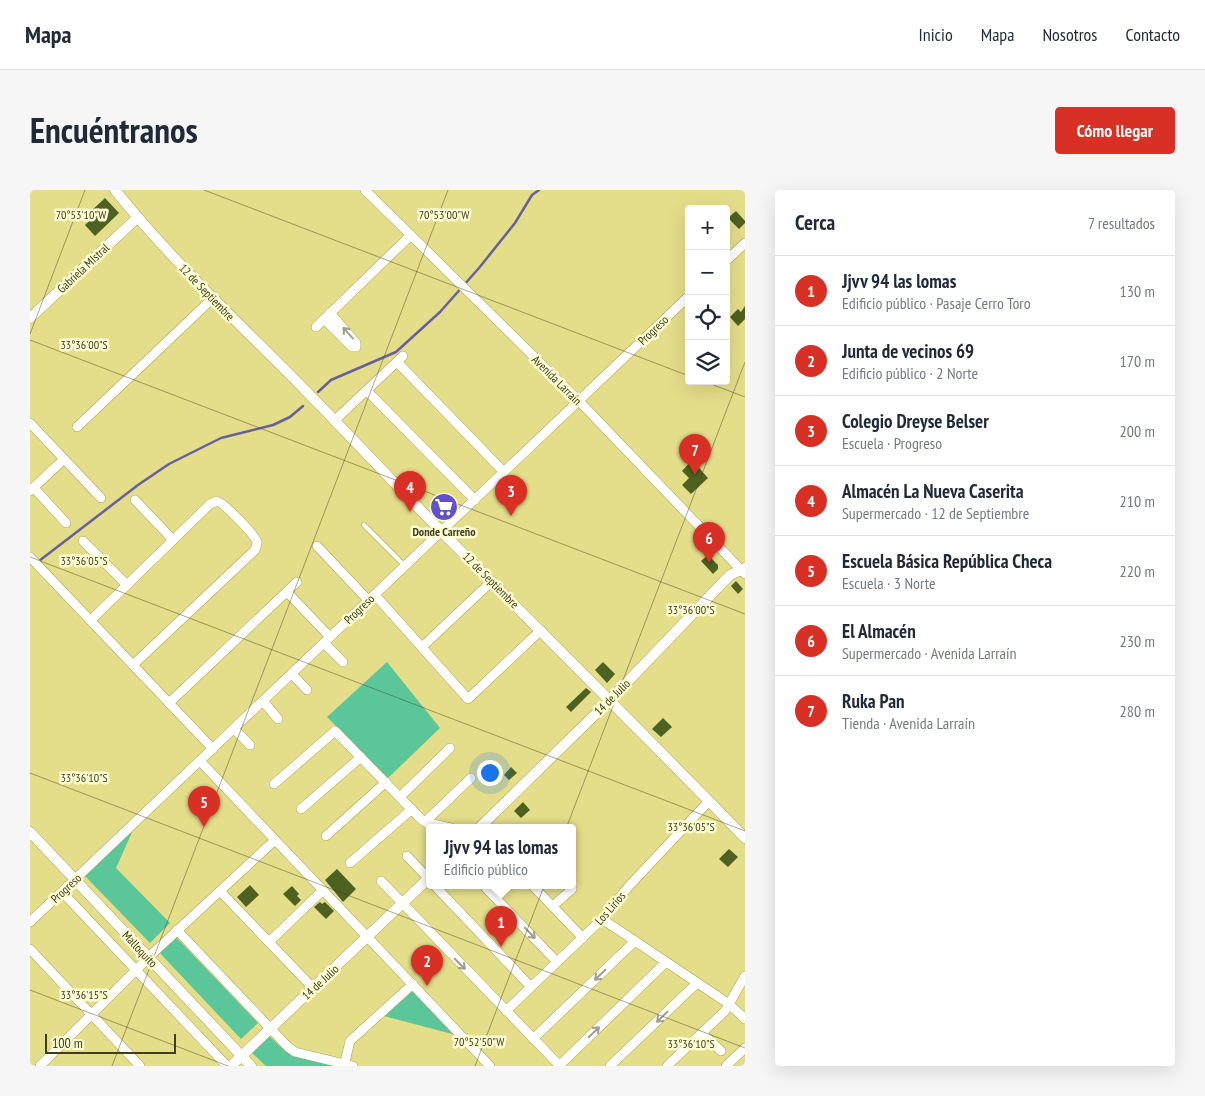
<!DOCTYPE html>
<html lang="es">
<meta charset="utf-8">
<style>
body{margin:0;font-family:"PT Sans Narrow",sans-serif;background:#f6f6f7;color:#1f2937}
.controls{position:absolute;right:15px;top:15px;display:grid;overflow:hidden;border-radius:5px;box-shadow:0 5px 20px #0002}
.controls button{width:45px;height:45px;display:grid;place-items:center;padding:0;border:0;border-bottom:1px solid #e0e1e3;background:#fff;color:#1f2937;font:25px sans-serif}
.scale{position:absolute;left:15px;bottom:12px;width:131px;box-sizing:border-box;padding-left:5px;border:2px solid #413e1c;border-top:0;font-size:14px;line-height:18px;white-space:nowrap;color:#413e1c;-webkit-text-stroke:4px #fffdd4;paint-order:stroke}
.you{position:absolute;left:459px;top:582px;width:18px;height:18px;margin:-12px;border:4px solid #fff;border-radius:50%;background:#1a73e8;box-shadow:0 0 0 8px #1a73e833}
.badge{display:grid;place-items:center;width:32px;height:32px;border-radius:50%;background:#d93025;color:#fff;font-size:16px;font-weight:700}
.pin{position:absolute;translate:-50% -41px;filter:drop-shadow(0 1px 2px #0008)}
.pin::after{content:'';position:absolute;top:26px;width:18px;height:15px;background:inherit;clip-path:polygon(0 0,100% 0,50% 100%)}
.popup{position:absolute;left:396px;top:634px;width:150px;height:65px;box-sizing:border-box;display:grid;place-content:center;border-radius:5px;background:#fff;filter:drop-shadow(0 1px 4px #0005);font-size:16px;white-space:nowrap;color:#747a83}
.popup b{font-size:19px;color:#1f2937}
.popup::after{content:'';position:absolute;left:50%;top:100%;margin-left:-10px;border:10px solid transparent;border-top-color:#fff}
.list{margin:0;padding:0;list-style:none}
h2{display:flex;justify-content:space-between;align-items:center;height:65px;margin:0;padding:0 20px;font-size:21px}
h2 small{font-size:16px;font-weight:400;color:#747a83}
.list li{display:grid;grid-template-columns:32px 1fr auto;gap:15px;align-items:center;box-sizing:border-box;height:70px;padding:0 20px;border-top:1px solid #e0e1e3}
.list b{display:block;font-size:19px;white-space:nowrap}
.list p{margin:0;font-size:16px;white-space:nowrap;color:#747a83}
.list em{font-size:16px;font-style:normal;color:#747a83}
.icon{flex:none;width:28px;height:28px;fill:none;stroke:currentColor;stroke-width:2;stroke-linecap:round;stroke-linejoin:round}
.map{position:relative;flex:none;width:715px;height:876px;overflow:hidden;border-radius:5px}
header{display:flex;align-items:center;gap:30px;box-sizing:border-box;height:70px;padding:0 25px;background:#fff;border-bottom:1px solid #e0e1e3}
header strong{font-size:24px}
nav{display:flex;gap:28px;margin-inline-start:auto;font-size:18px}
.intro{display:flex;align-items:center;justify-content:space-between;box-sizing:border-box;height:120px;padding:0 30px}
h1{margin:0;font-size:35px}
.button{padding:12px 22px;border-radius:5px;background:#d93025;color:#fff;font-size:18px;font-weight:700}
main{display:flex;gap:30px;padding:0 30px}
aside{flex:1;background:#fff;border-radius:5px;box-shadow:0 5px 20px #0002}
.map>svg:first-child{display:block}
</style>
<header>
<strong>Mapa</strong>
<nav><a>Inicio</a><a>Mapa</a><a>Nosotros</a><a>Contacto</a></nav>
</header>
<div class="intro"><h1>Encuéntranos</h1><a class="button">Cómo llegar</a></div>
<main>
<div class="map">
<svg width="715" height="876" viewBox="0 0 715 876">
<rect width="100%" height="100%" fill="#e4dd8a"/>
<!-- green -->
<g fill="#5cc69b">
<path d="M357,472L410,538L358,588L297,527Z"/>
<path d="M103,640L86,678L140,733L120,753L55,686Z"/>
<path d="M144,745L228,833L211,849L127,760Z"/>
<path d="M385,799L426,845L354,826Z"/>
<path d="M237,844L255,861L305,874L304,876H236L220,861Z"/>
</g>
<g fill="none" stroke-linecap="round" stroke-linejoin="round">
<!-- stream -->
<g stroke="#67609f" stroke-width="2.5">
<path d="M288,202L301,190L366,162L410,122L449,78L485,33L502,5L509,0"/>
<path d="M9,371L108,295L139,274L191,248L243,235L260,227L273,216"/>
</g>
</g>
<!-- building -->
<g fill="#4d6120">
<path d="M75,8L89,23L65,46L55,35L62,28L58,24Z"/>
<path d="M706,21L715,31V33L709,39L698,28Z"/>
<path d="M715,116V129L708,136L700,127L708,119L711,122Z"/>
<path d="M662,270L678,288L661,304L652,295L659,288L652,281Z"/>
<path d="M678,365L688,375V379L683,384L671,371Z"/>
<path d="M706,391L713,399L708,404L701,396Z"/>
<path d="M573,472L585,484L577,493L565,480Z"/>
<path d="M556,498L561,502L541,522L536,517Z"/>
<path d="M633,528L642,537L631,547L622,539Z"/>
<path d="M481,577L487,583L479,590L474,585Z"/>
<path d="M493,612L500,620L491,628L484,621Z"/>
<path d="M699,659L708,667L698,677L689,669Z"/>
<path d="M307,679L326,699L313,712L295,690Z"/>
<path d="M220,695L229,705L216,717L207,707Z"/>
<path d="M262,696L269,704L267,706L271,710L265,716L253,704Z"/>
<path d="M290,712L292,714L295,712L304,721L296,729L284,717Z"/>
</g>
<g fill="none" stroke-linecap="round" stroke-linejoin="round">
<!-- service casing -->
<g stroke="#aca553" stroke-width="5.5">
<path id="service" d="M334,335L375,376"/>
</g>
<!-- minor casing -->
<g stroke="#aca553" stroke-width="10">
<g id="minor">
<path d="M335,0L549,211L715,384"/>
<path d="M696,71L715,53"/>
<path d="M294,129L322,157H326V153L300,123"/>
<path d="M286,137L380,46"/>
<path d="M367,172L474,282"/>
<path d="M337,201L445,310"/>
<path d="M304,231L373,166"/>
<path d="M0,233L71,308"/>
<path d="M47,237L182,109"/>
<path d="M4,298L36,333"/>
<path d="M0,301L34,269"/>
<path d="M105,310L143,350"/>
<path d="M53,351L97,395"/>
<path d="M287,356L339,411"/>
<path d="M0,367L183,559"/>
<path d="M257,402L300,447"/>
<path d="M345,405L438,509L511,440"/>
<path d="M61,430L180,314L187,311C194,313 225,345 227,352C227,355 226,357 225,360L103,475"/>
<path d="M294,453L313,472"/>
<path d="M392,457L462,391"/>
<path d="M262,484L277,500"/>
<path d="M233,511L248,529"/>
<path d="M139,513L267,392"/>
<path d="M204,539L220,555"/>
<path d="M170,571L460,876"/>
<path d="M244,594L305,541L391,629L404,638"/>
<path d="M370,607L420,558"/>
<path d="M271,619L331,567"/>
<path d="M396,631L441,588"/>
<path d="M398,633L421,638"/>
<path d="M296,646L356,592"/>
<path d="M377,666L400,690"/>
<path d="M320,673L382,619"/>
<path d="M351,691L530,876"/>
<path d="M405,696L501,797"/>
<path d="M454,696L527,772"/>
<path d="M503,696L553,748"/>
<path d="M190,701L283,798"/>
<path d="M32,702L197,876"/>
<path d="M523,716L542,699"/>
<path d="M572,729L699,814L715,829"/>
<path d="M0,732L659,106"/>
<path d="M147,740L258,857L265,862L323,876"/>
<path d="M239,752L293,700"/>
<path d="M0,759L110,876"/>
<path d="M476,821L572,729L599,696L679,611"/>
<path d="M672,843L691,861"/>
<path d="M503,849L605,751"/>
<path d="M10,876L123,763L245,650"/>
<path d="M314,876L320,851L383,794"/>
<path d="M529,876L636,772"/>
<path d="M580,876L667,793"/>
<path d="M637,876L695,821L715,786"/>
<path d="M696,876L715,858"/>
</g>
</g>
<!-- tertiary casing -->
<g stroke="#aca553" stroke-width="11">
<g id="tertiary">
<path d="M85,0C143,72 211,135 276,201C321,247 366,295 411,341C513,444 615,545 715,648"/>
<path d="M0,128L107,28"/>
<path d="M449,638L580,510L700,385L715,378"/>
<path d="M0,642L221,876"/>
<path d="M201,876L400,687"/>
</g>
</g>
<!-- service -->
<use href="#service" stroke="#fff" stroke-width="4.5"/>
<!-- minor -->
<use href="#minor" stroke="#fff" stroke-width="9"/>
<!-- tertiary -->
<use href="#tertiary" stroke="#fff" stroke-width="10"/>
</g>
<!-- one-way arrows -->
<defs><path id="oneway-shaft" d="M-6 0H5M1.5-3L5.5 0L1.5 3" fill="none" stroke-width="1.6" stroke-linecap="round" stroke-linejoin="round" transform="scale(1.25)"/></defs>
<g stroke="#a09e8e">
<use href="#oneway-shaft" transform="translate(318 143) rotate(-132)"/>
<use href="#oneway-shaft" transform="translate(500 743) rotate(46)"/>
<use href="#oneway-shaft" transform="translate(430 774) rotate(45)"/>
<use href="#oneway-shaft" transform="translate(570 785) rotate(136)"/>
<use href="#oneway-shaft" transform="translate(632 827) rotate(136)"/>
<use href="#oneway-shaft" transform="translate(564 842) rotate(-44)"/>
</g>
<!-- ticks -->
<path fill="none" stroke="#413e1c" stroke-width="1" stroke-opacity="0.45" d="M174,0L659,186M0,144L55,0M0,150L715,424M673,191L715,207M0,367L715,641M0,583L715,858M0,800L198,876M82,876L418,0M445,876L715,172"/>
<!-- icons -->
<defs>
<g id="supermarket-disc" transform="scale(1.4375)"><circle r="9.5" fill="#6251ca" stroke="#fffdd4"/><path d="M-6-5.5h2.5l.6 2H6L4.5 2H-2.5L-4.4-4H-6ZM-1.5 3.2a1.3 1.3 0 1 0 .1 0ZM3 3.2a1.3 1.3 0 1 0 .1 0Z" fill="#fff"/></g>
</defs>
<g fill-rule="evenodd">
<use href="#supermarket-disc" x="414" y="317"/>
</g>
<g text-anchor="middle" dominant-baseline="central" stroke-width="5" stroke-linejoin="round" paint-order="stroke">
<!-- street labels -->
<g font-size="12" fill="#413e1c" stroke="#fffdd4">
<text transform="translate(53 78) rotate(-43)">Gabriela MIstral</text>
<text transform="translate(177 102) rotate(46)">12 de Septiembre</text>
<text transform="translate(623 140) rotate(-44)">Progreso</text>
<text transform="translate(527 190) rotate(45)">Avenida Larraín</text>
<text transform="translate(461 390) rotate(45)">12 de Septiembre</text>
<text transform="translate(329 419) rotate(-44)">Progreso</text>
<text transform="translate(582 507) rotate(-45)">14 de Julio</text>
<text transform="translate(36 698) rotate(-43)">Progreso</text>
<text transform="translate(580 718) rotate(-49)">Los Lirios</text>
<text transform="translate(110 759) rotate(47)">Malloquito</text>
<text transform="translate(290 792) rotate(-43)">14 de Julio</text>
</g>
<!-- poi labels -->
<g font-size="12" font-weight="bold" fill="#413e1c" stroke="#fffdd4">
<text x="414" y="341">Donde Carreño</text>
</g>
</g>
<g font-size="12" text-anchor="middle" fill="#413e1c" stroke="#fffdd4" stroke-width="5" stroke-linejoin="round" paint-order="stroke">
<text x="51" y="29">70°53'10"W</text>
<text x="414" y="29">70°53'00"W</text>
<text x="54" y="159">33°36'00"S</text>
<text x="54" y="375">33°36'05"S</text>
<text x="661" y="424">33°36'00"S</text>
<text x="54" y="592">33°36'10"S</text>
<text x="661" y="641">33°36'05"S</text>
<text x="54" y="809">33°36'15"S</text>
<text x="449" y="856">70°52'50"W</text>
<text x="661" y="858">33°36'10"S</text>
</g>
</svg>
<div class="controls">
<button>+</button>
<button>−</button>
<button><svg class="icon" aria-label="locate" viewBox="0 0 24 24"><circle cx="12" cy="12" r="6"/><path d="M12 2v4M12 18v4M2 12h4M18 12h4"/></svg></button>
<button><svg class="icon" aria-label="layers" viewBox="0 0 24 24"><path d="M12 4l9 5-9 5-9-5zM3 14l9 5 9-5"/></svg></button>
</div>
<div class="scale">100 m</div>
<div class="you"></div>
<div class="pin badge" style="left:471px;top:757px">1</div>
<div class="popup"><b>Jjvv 94 las lomas</b>Edificio público</div>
<div class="pin badge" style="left:397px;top:796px">2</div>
<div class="pin badge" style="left:481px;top:326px">3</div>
<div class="pin badge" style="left:380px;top:322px">4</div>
<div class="pin badge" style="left:174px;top:637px">5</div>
<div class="pin badge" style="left:679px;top:373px">6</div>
<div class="pin badge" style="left:665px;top:285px">7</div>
</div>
<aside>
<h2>Cerca<small>7 resultados</small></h2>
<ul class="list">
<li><span class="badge">1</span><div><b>Jjvv 94 las lomas</b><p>Edificio público · Pasaje Cerro Toro</p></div><em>130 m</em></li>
<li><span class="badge">2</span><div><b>Junta de vecinos 69</b><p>Edificio público · 2 Norte</p></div><em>170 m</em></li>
<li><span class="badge">3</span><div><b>Colegio Dreyse Belser</b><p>Escuela · Progreso</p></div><em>200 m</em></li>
<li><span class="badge">4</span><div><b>Almacén La Nueva Caserita</b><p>Supermercado · 12 de Septiembre</p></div><em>210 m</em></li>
<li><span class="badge">5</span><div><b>Escuela Básica República Checa</b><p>Escuela · 3 Norte</p></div><em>220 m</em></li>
<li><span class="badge">6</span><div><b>El Almacén</b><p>Supermercado · Avenida Larraín</p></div><em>230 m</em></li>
<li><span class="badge">7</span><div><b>Ruka Pan</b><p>Tienda · Avenida Larraín</p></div><em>280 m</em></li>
</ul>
</aside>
</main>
